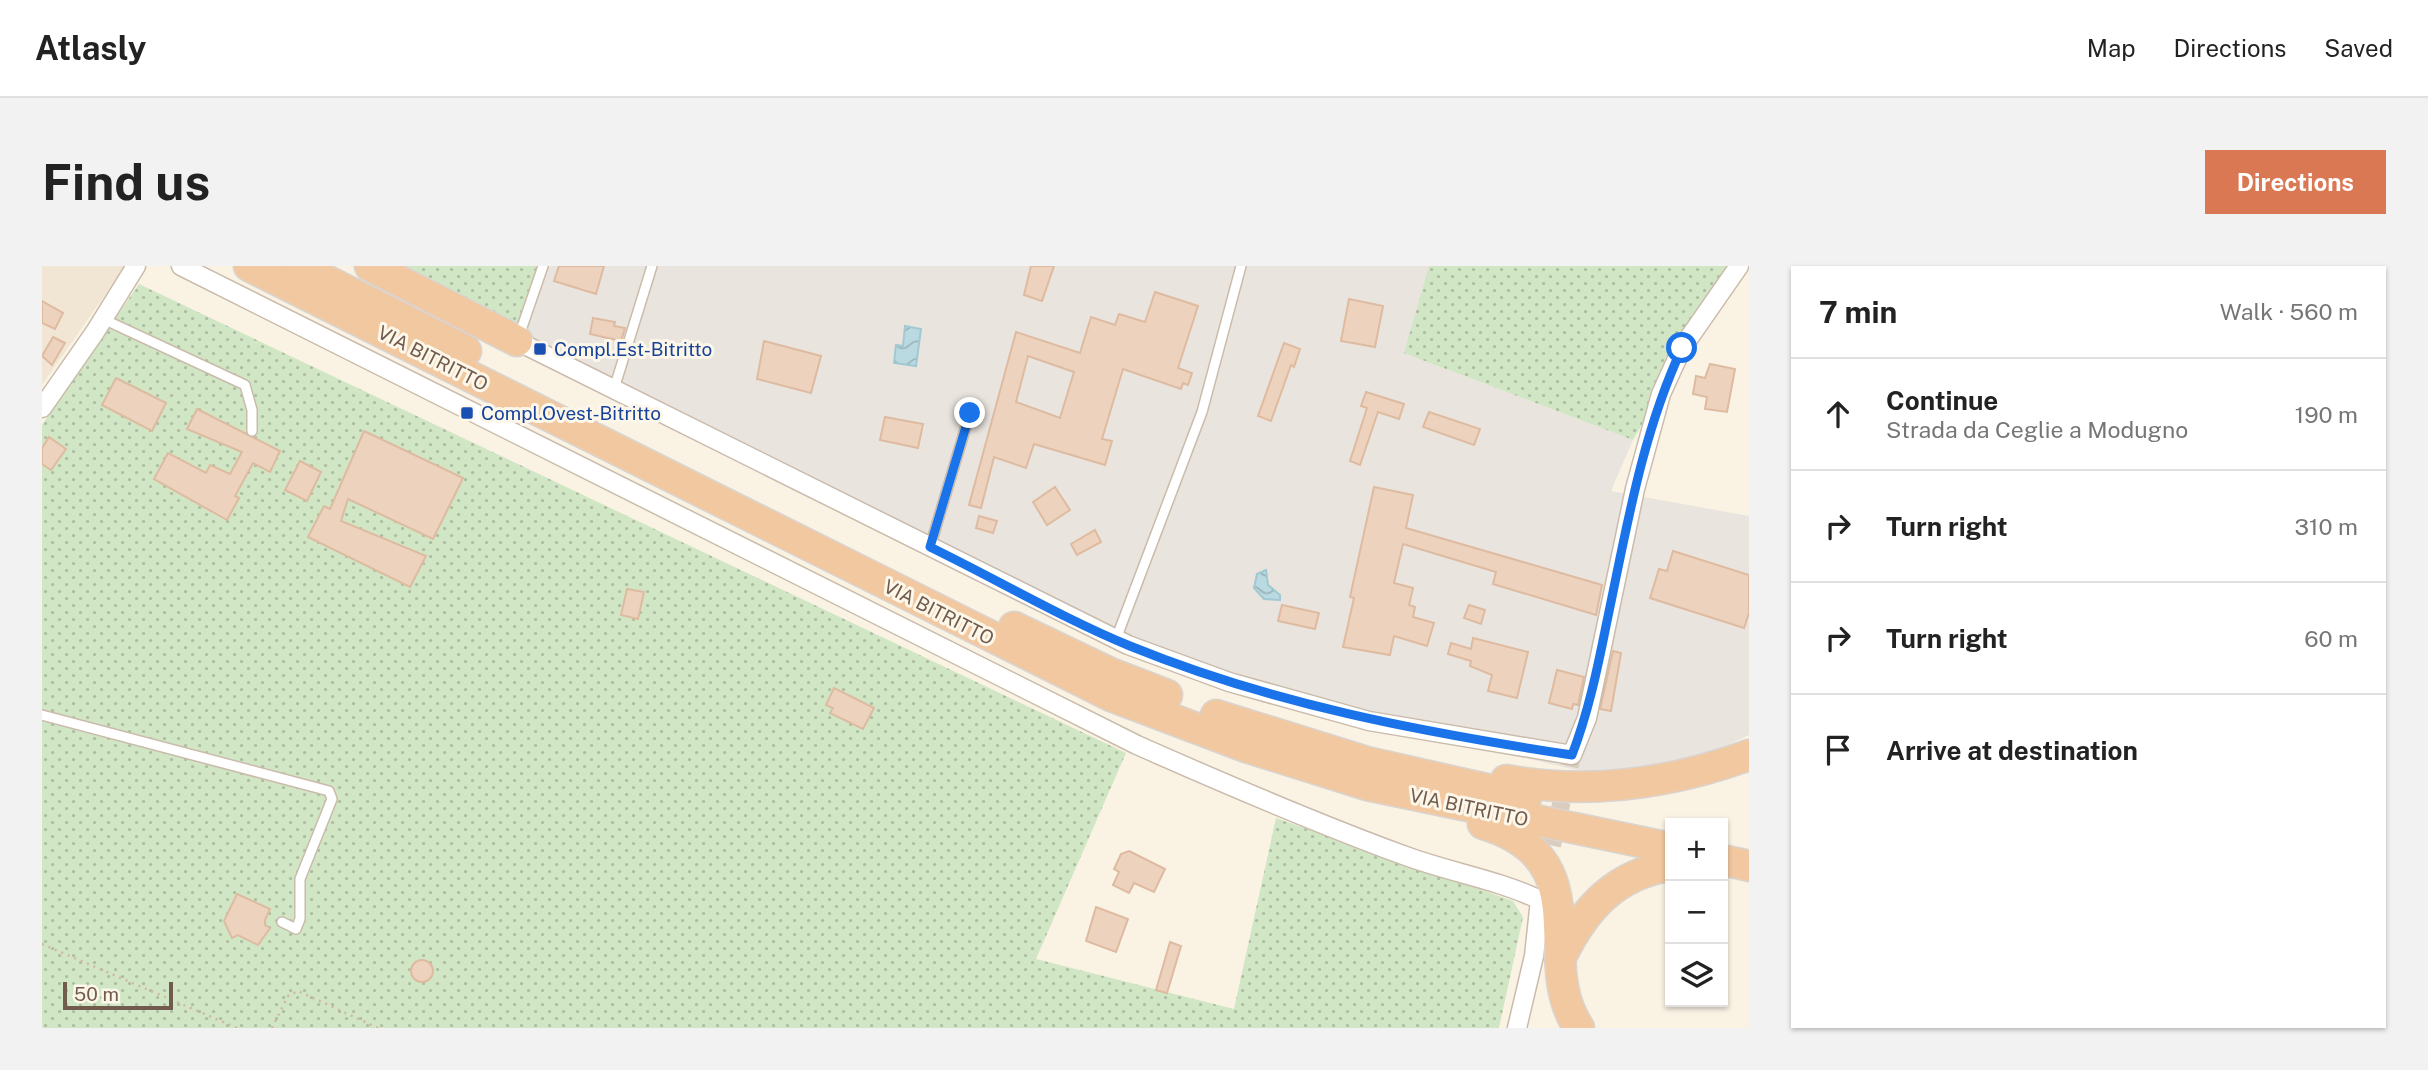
<!DOCTYPE html>
<meta charset="utf-8">
<style>
body{margin:0;font-family:"Public Sans",sans-serif;background:#f2f2f2;color:#222}
.controls{position:absolute;right:21px;bottom:21px;display:grid;overflow:hidden;border-radius:0px;box-shadow:0 2px 5px #0004}
.controls button{width:63px;height:63px;display:grid;place-items:center;padding:0;border:0;border-bottom:2px solid #e0e0e0;background:#fff;color:#222;font:35px sans-serif}
.scale{position:absolute;left:21px;bottom:18px;width:110px;box-sizing:border-box;padding-left:7px;border:4px solid #705b4c;border-top:0;font-size:19px;line-height:24px;white-space:nowrap;color:#705b4c;-webkit-text-stroke:5px #fdf7ea;paint-order:stroke}
.stop{position:absolute;width:21px;height:21px;margin:-16px;border:5px solid #1a73e8;border-radius:50%;background:#fff}
.stop.end{background:#1a73e8;border-color:#fff;box-shadow:0 2px 7px #0008}
.list{margin:0;padding:0;list-style:none}
h2{display:flex;justify-content:space-between;align-items:center;height:91px;margin:0;padding:0 28px;font-size:30px}
h2 small{font-size:23px;font-weight:400;color:#767676}
.list li{display:grid;grid-template-columns:46px 1fr auto;gap:21px;align-items:center;box-sizing:border-box;height:112px;padding:0 28px;border-top:2px solid #e0e0e0}
.list b{display:block;font-size:26px;white-space:nowrap}
.list p{margin:0;font-size:23px;white-space:nowrap;color:#767676}
.list em{font-size:23px;font-style:normal;color:#767676}
.icon{flex:none;width:38px;height:38px;fill:none;stroke:currentColor;stroke-width:2;stroke-linecap:round;stroke-linejoin:round}
.map{position:relative;flex:none;width:1707px;height:762px;overflow:hidden;border-radius:0px}
header{display:flex;align-items:center;gap:42px;box-sizing:border-box;height:98px;padding:0 35px;background:#fff;border-bottom:2px solid #e0e0e0}
header strong{font-size:33px}
nav{display:flex;gap:38px;margin-inline-start:auto;font-size:24px}
.intro{display:flex;align-items:center;justify-content:space-between;box-sizing:border-box;height:168px;padding:0 42px}
h1{margin:0;font-size:49px}
.button{padding:18px 32px;border-radius:0px;background:#da7853;color:#fff;font-size:24px;font-weight:700}
main{display:flex;gap:42px;padding:0 42px}
aside{flex:1;background:#fff;border-radius:0px;box-shadow:0 2px 5px #0004}
.map>svg:first-child{display:block}
</style>
<header>
<strong>Atlasly</strong>
<nav><a>Map</a><a>Directions</a><a>Saved</a></nav>
</header>
<div class="intro"><h1>Find us</h1><a class="button">Directions</a></div>
<main>
<div class="map">
<svg width="1707" height="762" viewBox="0 0 1707 762">
<defs>
<pattern id="grass-dots" width="8" height="8" patternUnits="userSpaceOnUse" patternTransform="scale(1.75)"><rect width="8" height="8" fill="#d0e6c4"/><path d="M2 2h.1M6 6h.1" fill="none" stroke="#adbda1" stroke-width="1.8" stroke-linecap="round"/></pattern>
<pattern id="water-waves" width="16" height="10" patternUnits="userSpaceOnUse" patternTransform="scale(1.75)"><rect width="16" height="10" fill="#badae2"/><path d="M0 5q4-4 8 0t8 0" fill="none" stroke="#9cb4b9"/></pattern>
</defs>
<rect width="100%" height="100%" fill="#faf3e4"/>
<!-- residential -->
<path fill="#f1e5d3" d="M0,0H83L0,119Z"/>
<!-- industrial -->
<path fill="#eae4de" d="M501,0H1387L1363,87L1591,174L1569,225L1707,250V469L1649,496L1555,509L1327,455L1074,373L475,75Z"/>
<!-- grass -->
<g fill="url(#grass-dots)">
<path d="M361,0H501L480,61Z"/>
<path d="M1387,0H1691L1591,174L1362,87Z"/>
<path d="M97,18L1084,487L994,693L1192,743L1234,552L1471,635L1481,651L1457,762H0V159Z"/>
</g>
<!-- water -->
<g fill="url(#water-waves)" stroke="#a1c9d3" stroke-width="2">
<path d="M863,60L879,63L874,100L852,97L854,79L861,80Z"/>
<path d="M1224,304L1226,319L1238,329V334L1222,333L1212,322L1215,308Z"/>
</g>
<!-- building -->
<g fill="#edd3be" stroke="#debba0" stroke-width="2" fill-rule="evenodd">
<path d="M517,0H562L554,28L512,15Z"/>
<path d="M989,0H1012L1000,35L982,29Z"/>
<path d="M1113,26L1156,40L1136,102L1150,107L1146,119L1141,117L1139,123L1081,103L1060,173L1070,175L1063,199L992,178L984,202L952,191L939,242L927,239L974,66L1038,87L1049,51L1073,59L1077,48L1103,56ZM986,90L1032,106L1018,152L974,136Z"/>
<path d="M1307,33L1341,40L1333,81L1299,75Z"/>
<path d="M0,35L21,47L13,63L0,57Z"/>
<path d="M551,52L573,56L572,60L583,62L579,75L548,68Z"/>
<path d="M11,71L23,77L10,99L0,90Z"/>
<path d="M722,75L779,90L769,127L715,113Z"/>
<path d="M1242,77L1258,83L1252,101L1249,99L1229,155L1216,150Z"/>
<path d="M1668,98L1693,103L1685,146L1663,143L1665,131L1651,128L1654,110L1663,112Z"/>
<path d="M74,112L124,137L110,165L60,139Z"/>
<path d="M1324,126L1362,138L1357,153L1336,146L1318,199L1308,195L1325,142L1319,140Z"/>
<path d="M155,143L238,185L228,206L211,197L193,230L197,232L185,254L112,213L126,187L164,207L168,199L188,208L200,186L145,163Z"/>
<path d="M1387,146L1438,163L1432,179L1381,161Z"/>
<path d="M843,151L881,158L876,182L838,174Z"/>
<path d="M322,165L421,212L391,273L306,233L299,255L384,290L368,321L266,271L282,240L288,243Z"/>
<path d="M7,171L24,183L9,204L0,198V182Z"/>
<path d="M258,195L279,206L265,235L243,224Z"/>
<path d="M1013,221L1028,244L1005,259L991,236Z"/>
<path d="M1332,221L1371,229L1364,262L1560,319L1554,349L1451,318L1454,306L1361,278L1352,317L1371,322L1367,339L1373,341L1371,351L1392,357L1385,380L1352,370L1348,389L1301,381L1312,332L1308,331Z"/>
<path d="M937,250L955,255L951,267L934,262Z"/>
<path d="M1053,264L1059,276L1035,289L1029,278Z"/>
<path d="M1631,285L1707,309V347L1702,362L1608,332L1617,303L1625,305Z"/>
<path d="M585,323L602,326L596,353L579,349Z"/>
<path d="M1240,339L1277,347L1273,363L1236,355Z"/>
<path d="M1427,339L1443,344L1439,358L1422,352Z"/>
<path d="M1431,372L1486,386L1475,432L1446,425L1450,409L1428,400L1429,395L1406,388L1409,377L1429,383Z"/>
<path d="M1571,385L1579,387L1569,445L1558,443Z"/>
<path d="M1515,404L1542,411L1536,439L1531,438L1530,443L1507,437Z"/>
<path d="M792,422L832,442L821,463L788,447L791,442L784,439Z"/>
<path d="M1087,585L1123,603L1112,626L1092,617L1087,627L1071,619L1077,606L1072,603L1079,588Z"/>
<path d="M195,628L228,643L223,654V659L228,662L216,679L196,669L190,672L182,655Z"/>
<path d="M1054,641L1086,653L1074,686L1044,675Z"/>
<path d="M1128,676L1139,680L1125,727L1114,724Z"/>
<circle cx="380" cy="705" r="11"/>
</g>
<g fill="none" stroke-linecap="round" stroke-linejoin="round">
<!-- minor-tunnel -->
<path stroke="#d8cdbe" stroke-width="18" stroke-dasharray="18 9" stroke-linecap="butt" d="M1504,606L1530,489"/>
<!-- service casing -->
<g stroke="#cabbab" stroke-width="12">
<g id="service">
<path d="M61,53L203,119L210,144V165"/>
<path d="M477,70L501,0"/>
<path d="M572,123L610,0"/>
<path d="M888,281L928,147"/>
<path d="M1074,373L1160,146L1199,0"/>
<path d="M0,449L287,525L290,533L258,613V653L254,663L240,656"/>
</g>
</g>
<!-- minor casing -->
<g stroke="#cabbab" stroke-width="21">
<g id="minor">
<path d="M139,0L1095,479C1183,518 1271,556 1361,589C1406,606 1454,613 1498,634L1492,690L1475,762"/>
<path d="M475,75L1086,379L1187,416L1327,455L1530,489L1545,452L1593,223L1619,128L1640,82L1697,0"/>
<path d="M0,142L53,66L94,0"/>
</g>
</g>
<!-- trunk casing -->
<g stroke="#dad4d0" stroke-width="33">
<g id="trunk">
<path d="M207,0L1069,430L1204,481L1325,519L1628,582"/>
<path d="M256,0L424,85"/>
<path d="M328,0L475,75"/>
<path d="M972,361L1068,407L1125,429"/>
<path d="M1174,449L1325,496L1484,532"/>
<path d="M1464,514C1547,529 1628,518 1707,489"/>
<path d="M1441,558C1561,594 1490,693 1537,762"/>
<path d="M1681,594L1707,600"/>
<path d="M1520,689C1543,642 1574,608 1628,600"/>
</g>
</g>
<!-- path -->
<g stroke="#d2b7a1" stroke-width="2.5" stroke-dasharray="2 5" stroke-linecap="butt">
<path d="M0,678L195,762"/>
<path d="M230,762L246,730L256,725L336,762"/>
</g>
<!-- service -->
<use href="#service" stroke="#fff" stroke-width="9"/>
<!-- minor -->
<use href="#minor" stroke="#fff" stroke-width="18"/>
<!-- trunk -->
<use href="#trunk" stroke="#f2c8a1" stroke-width="30"/>
</g>
<g fill="none" stroke-linecap="round" stroke-linejoin="round">
<!-- route -->
<path stroke="#1a73e8" stroke-width="9" d="M928,147L888,281C954,313 1020,352 1088,380C1230,438 1379,466 1530,489C1546,447 1555,405 1564,360C1584,266 1599,170 1640,82"/>
</g>
<!-- markers -->
<g fill="#1a4fb4" stroke="#fdf7ea" stroke-width="2.5">
<rect x="491" y="76" width="14" height="14" rx="3.5"/>
<rect x="418" y="140" width="14" height="14" rx="3.5"/>
</g>
<g text-anchor="middle" dominant-baseline="central" stroke-width="6" stroke-linejoin="round" paint-order="stroke">
<!-- transit labels -->
<g font-size="19" fill="#164399" stroke="#fdf7ea" text-anchor="start">
<text x="512" y="83">Compl.Est-Bitritto</text>
<text x="439" y="147">Compl.Ovest-Bitritto</text>
</g>
<!-- street labels -->
<g font-size="19" fill="#705b4c" stroke="#fdf7ea">
<text transform="translate(391 92) rotate(27)">VIA BITRITTO</text>
<text transform="translate(897 346) rotate(27)">VIA BITRITTO</text>
<text transform="translate(1427 541) rotate(12)">VIA BITRITTO</text>
</g>
</g>
</svg>
<div class="controls">
<button>+</button>
<button>−</button>
<button><svg class="icon" aria-label="layers" viewBox="0 0 24 24"><path d="M12 4l9 5-9 5-9-5zM3 14l9 5 9-5"/></svg></button>
</div>
<div class="scale">50 m</div>
<div class="stop" style="left:1640px;top:82px"></div>
<div class="stop end" style="left:928px;top:147px"></div>
</div>
<aside>
<h2>7 min<small>Walk · 560 m</small></h2>
<ul class="list">
<li><svg class="icon" aria-label="ahead" viewBox="0 0 24 24"><path d="M12 20V5M6 11l6-6 6 6"/></svg><div><b>Continue</b><p>Strada da Ceglie a Modugno</p></div><em>190 m</em></li>
<li><svg class="icon" aria-label="right" viewBox="0 0 24 24"><path d="M7 20v-9h11M14 6l5 5-5 5"/></svg><div><b>Turn right</b></div><em>310 m</em></li>
<li><svg class="icon" aria-label="right" viewBox="0 0 24 24"><path d="M7 20v-9h11M14 6l5 5-5 5"/></svg><div><b>Turn right</b></div><em>60 m</em></li>
<li><svg class="icon" aria-label="arrive" viewBox="0 0 24 24"><path d="M6 21V4h12l-3 4 3 4H6"/></svg><div><b>Arrive at destination</b></div></li>
</ul>
</aside>
</main>
